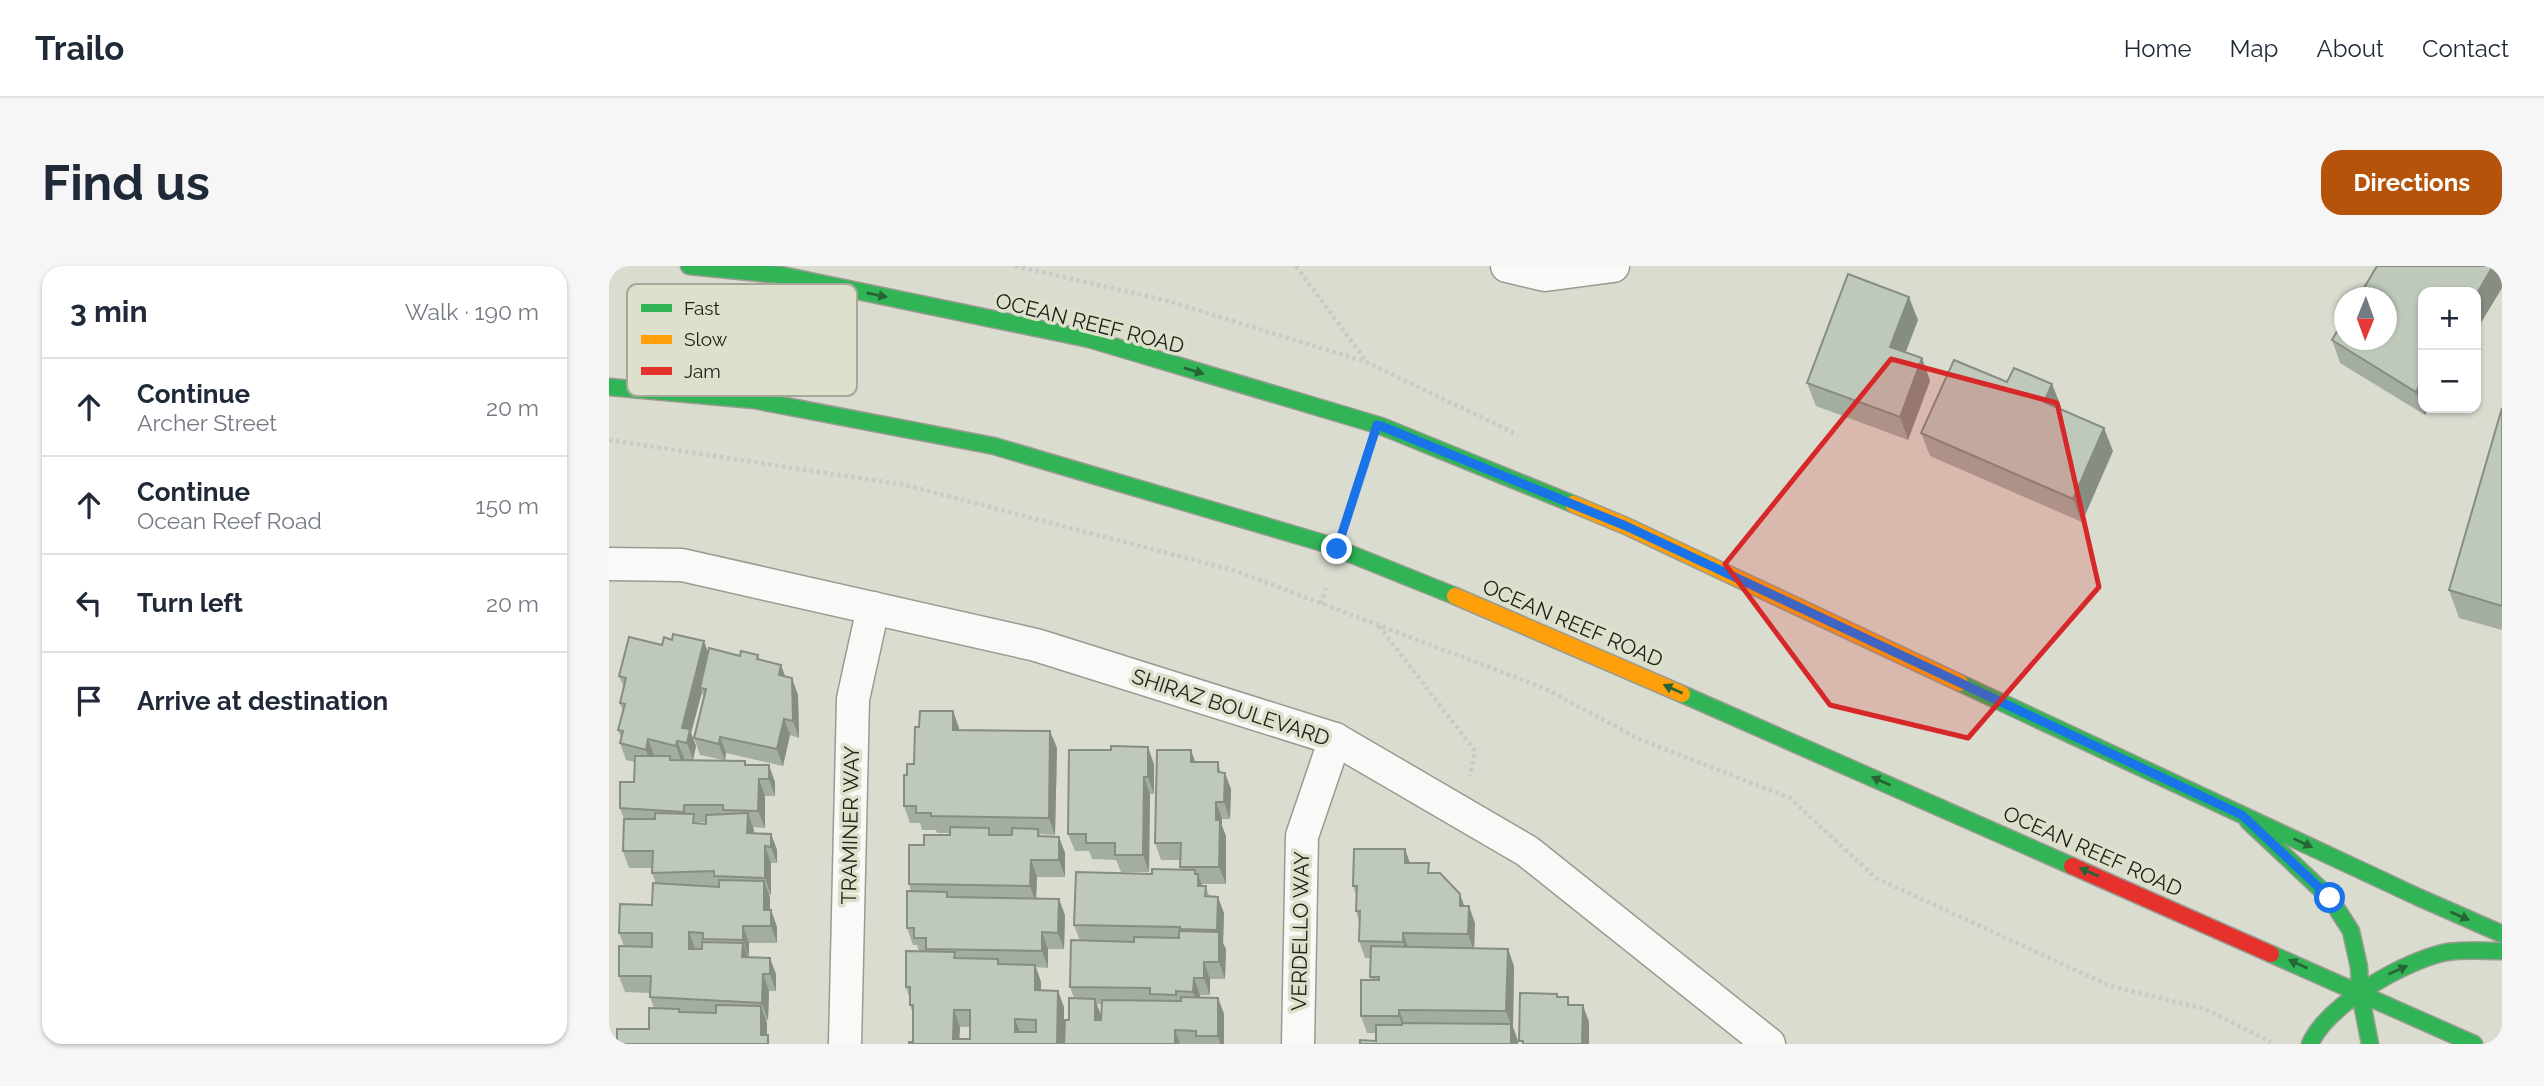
<!DOCTYPE html>
<meta charset="utf-8">
<style>
body{margin:0;font-family:Raleway,sans-serif;background:#f6f6f7;color:#1f2937}
.controls{position:absolute;right:21px;top:21px;display:grid;overflow:hidden;border-radius:14px;box-shadow:0 2px 5px #0004}
.controls button{width:63px;height:63px;display:grid;place-items:center;padding:0;border:0;border-bottom:2px solid #e0e1e3;background:#fff;color:#1f2937;font:35px sans-serif}
.compass{position:absolute;left:1725px;top:21px;width:63px;height:63px;border-radius:50%;background:#fff;box-shadow:0 2px 5px #0004;rotate:181deg}
.stop{position:absolute;width:21px;height:21px;margin:-16px;border:5px solid #1a73e8;border-radius:50%;background:#fff}
.stop.end{background:#1a73e8;border-color:#fff;box-shadow:0 2px 7px #0008}
.list{margin:0;padding:0;list-style:none}
h2{display:flex;justify-content:space-between;align-items:center;height:91px;margin:0;padding:0 28px;font-size:30px}
h2 small{font-size:23px;font-weight:400;color:#747a83}
.list li{display:grid;grid-template-columns:46px 1fr auto;gap:21px;align-items:center;box-sizing:border-box;height:98px;padding:0 28px;border-top:2px solid #e0e1e3}
.list b{display:block;font-size:26px;white-space:nowrap}
.list p{margin:0;font-size:23px;white-space:nowrap;color:#747a83}
.list em{font-size:23px;font-style:normal;color:#747a83}
.icon{flex:none;width:38px;height:38px;fill:none;stroke:currentColor;stroke-width:2;stroke-linecap:round;stroke-linejoin:round}
.map{position:relative;flex:none;width:1893px;height:778px;overflow:hidden;border-radius:21px}
header{display:flex;align-items:center;gap:42px;box-sizing:border-box;height:98px;padding:0 35px;background:#fff;border-bottom:2px solid #e0e1e3}
header strong{font-size:33px}
nav{display:flex;gap:38px;margin-inline-start:auto;font-size:24px}
.intro{display:flex;align-items:center;justify-content:space-between;box-sizing:border-box;height:168px;padding:0 42px}
h1{margin:0;font-size:49px}
.button{padding:18px 32px;border-radius:21px;background:#b45309;color:#fff;font-size:24px;font-weight:700}
main{display:flex;gap:42px;padding:0 42px}
aside{flex:1;background:#fff;border-radius:21px;box-shadow:0 2px 5px #0004}
.map>svg:first-child{display:block}
</style>
<header>
<strong>Trailo</strong>
<nav><a>Home</a><a>Map</a><a>About</a><a>Contact</a></nav>
</header>
<div class="intro"><h1>Find us</h1><a class="button">Directions</a></div>
<main>
<aside>
<h2>3 min<small>Walk · 190 m</small></h2>
<ul class="list">
<li><svg class="icon" aria-label="ahead" viewBox="0 0 24 24"><path d="M12 20V5M6 11l6-6 6 6"/></svg><div><b>Continue</b><p>Archer Street</p></div><em>20 m</em></li>
<li><svg class="icon" aria-label="ahead" viewBox="0 0 24 24"><path d="M12 20V5M6 11l6-6 6 6"/></svg><div><b>Continue</b><p>Ocean Reef Road</p></div><em>150 m</em></li>
<li><svg class="icon" aria-label="left" viewBox="0 0 24 24"><path d="M17 20v-9H6M10 6l-5 5 5 5"/></svg><div><b>Turn left</b></div><em>20 m</em></li>
<li><svg class="icon" aria-label="arrive" viewBox="0 0 24 24"><path d="M6 21V4h12l-3 4 3 4H6"/></svg><div><b>Arrive at destination</b></div></li>
</ul>
</aside>
<div class="map">
<svg width="1893" height="778" viewBox="0 0 1893 778">
<rect width="100%" height="100%" fill="#dadcd0"/>
<g fill="none" stroke-linecap="round" stroke-linejoin="round">
<!-- street casing -->
<g stroke="#999b91" stroke-width="35">
<g id="street">
<path d="M898,0L936,9L1004,0"/>
<path d="M0,298L73,299L427,379L726,473L918,585L1160,778"/>
<path d="M236,778L244,433L264,342"/>
<path d="M689,778L693,570L726,473"/>
</g>
</g>
<!-- fast casing -->
<g stroke="#999b91" stroke-width="19">
<g id="fast">
<path d="M80,0L172,9L480,73L772,160L964,238"/>
<path d="M0,121L145,134L385,180L714,277L846,330"/>
<path d="M1351,417L1809,631L1893,668"/>
<path d="M1073,428L1463,600"/>
<path d="M1639,555L1721,632L1742,665L1750,701L1751,727L1761,778"/>
<path d="M1662,688L1865,778"/>
<path d="M1701,778C1719,738 1797,694 1838,686C1857,683 1875,685 1893,685"/>
</g>
</g>
<!-- slow casing -->
<g stroke="#999b91" stroke-width="19">
<g id="slow">
<path d="M964,238L1017,260L1351,417"/>
<path d="M846,330L1073,428"/>
</g>
</g>
<!-- jam casing -->
<g stroke="#999b91" stroke-width="19">
<path id="jam" d="M1463,600L1662,688"/>
</g>
<!-- path -->
<g stroke="#cacac8" stroke-width="4.5" stroke-dasharray="3.5 3.5" stroke-linecap="butt">
<path d="M406,0L559,35L757,96L909,169"/>
<path d="M687,0L757,95"/>
<path d="M0,174L296,219L627,305L935,422L1030,473L1181,532L1267,612L1501,720L1596,743L1662,776"/>
<path d="M740,243L755,195"/>
<path d="M712,338L717,322"/>
<path d="M770,360L866,485L861,510"/>
</g>
<!-- street -->
<use href="#street" stroke="#f9faf8" stroke-width="32"/>
<!-- fast -->
<use href="#fast" stroke="#30b455" stroke-width="16"/>
<!-- slow -->
<use href="#slow" stroke="#ff9f0a" stroke-width="16"/>
<!-- jam -->
<use href="#jam" stroke="#e5322d" stroke-width="16"/>
</g>
<!-- wall -->
<g fill="#a4ada1" fill-rule="evenodd">
<path d="M1768,0L1814,142H1820L1816,149L1731,97L1723,74Z"/>
<path d="M1309,54L1296,86L1313,92L1321,115L1299,174L1207,140L1198,117Z"/>
<path d="M1398,116L1443,118L1452,141L1451,143L1504,185L1473,256L1321,190L1312,167Z"/>
<path d="M1893,142V364L1850,352L1840,324Z"/>
<path d="M53,379L99,387L131,390L149,389L151,394L172,399L176,410L189,429L190,472L181,469L174,500L117,487L116,494L136,495L138,499L166,516V530H156V562L144,561L145,567L162,568L168,584V597H162V629H160L161,632V644H162L168,661V677H140V691L167,708V725H160L159,754H157L158,757L40,763L45,742L41,731V727L16,726L10,710L15,680L10,667L43,639L47,618L43,607L44,602H20L14,585L15,553L11,542L25,516L26,496L17,494L11,477L12,472L9,464L14,445L11,437L15,422L10,410ZM93,426L95,432L85,472L91,489L114,494H84L87,480L82,467ZM88,556H97V558L88,557Z"/>
<path d="M344,445L350,464L448,482L446,569L431,568V570L450,571L456,587V611H428L427,632L456,649L455,683H439V702L427,701L432,716V724L455,741V778H300L304,776V748L301,739V734L297,721L310,685L308,679H304L298,662L302,625L300,618L315,579L341,569V567H328L327,564H313L311,557H301L295,540L298,509L305,498L310,461ZM382,568H403V569H383ZM351,761H361V773H350Z"/>
<path d="M582,484L586,496H609L612,507L622,523L621,553H613V560L617,570V618H593L594,620H597L600,630L615,647L614,677L617,683L616,713H601V729H591V731L609,732L615,748V778H455L465,732L461,721L471,675L465,659L543,608L573,604L571,594H552L546,577ZM488,738H493L492,750Z"/>
<path d="M545,498V528H541L540,606H512L507,594L483,593L480,585H466L459,568Z"/>
<path d="M801,597L823,607L851,628L855,640L866,657L865,683L905,700L904,761L909,775V778H751L767,775V767H758L752,750L762,714L761,711V692H756L750,675V655L747,645V629L744,620Z"/>
</g>
<!-- shaded-wall -->
<g fill="#868d83">
<path d="M1884,0H1887L1893,15V22L1867,65V29Z"/>
<path d="M1300,31L1309,54L1290,104L1281,81Z"/>
<path d="M1313,92L1321,115L1299,174L1291,151Z"/>
<path d="M1814,114V142H1820L1816,149L1807,126Z"/>
<path d="M1443,118L1452,141L1444,159L1435,136Z"/>
<path d="M1495,162L1504,185L1473,256L1464,233Z"/>
<path d="M95,375L101,392L91,422L93,426L82,467L87,480L84,494L73,462Z"/>
<path d="M172,399L178,416L170,409Z"/>
<path d="M183,412L189,429L190,472L184,455Z"/>
<path d="M344,445L350,462V480L344,464Z"/>
<path d="M175,453L181,469L174,500L168,483Z"/>
<path d="M441,465L448,482L446,569L440,552Z"/>
<path d="M111,471L117,487L116,495L110,478Z"/>
<path d="M39,473L45,489L43,500L37,484Z"/>
<path d="M68,475L75,492L73,497L67,480Z"/>
<path d="M539,481L545,498V528L539,511Z"/>
<path d="M582,484L588,501L582,496Z"/>
<path d="M160,499L166,516V530L160,513Z"/>
<path d="M616,507L622,523L621,553L615,536Z"/>
<path d="M535,511L541,528L540,606L534,589Z"/>
<path d="M150,513L156,530V562L149,545Z"/>
<path d="M607,536L613,553V560L617,570V618L610,601L607,554Z"/>
<path d="M139,547L145,564V584L138,567Z"/>
<path d="M162,568L168,584V597L162,581Z"/>
<path d="M450,571L456,587V611L450,594Z"/>
<path d="M156,580L162,597V629L156,612Z"/>
<path d="M796,583L802,600L796,597Z"/>
<path d="M422,594L428,611L427,637L421,620Z"/>
<path d="M586,604L589,612V608L595,625L589,620Z"/>
<path d="M155,615L161,632V661L155,644Z"/>
<path d="M851,628L857,645L851,640Z"/>
<path d="M609,631L615,647L614,677L617,683L616,713L610,696V670L608,664Z"/>
<path d="M450,633L456,649L455,683L449,667Z"/>
<path d="M860,640L866,657L865,685L859,668Z"/>
<path d="M162,644L168,661V677L162,660Z"/>
<path d="M134,660L140,677V691L134,674Z"/>
<path d="M80,666L86,683H80Z"/>
<path d="M433,666L439,683V702L433,685Z"/>
<path d="M794,667L800,684V693L794,676Z"/>
<path d="M134,677L140,694L133,691Z"/>
<path d="M899,683L905,700L904,761L909,775V778H902V759L897,745Z"/>
<path d="M161,692L167,708V725L161,708Z"/>
<path d="M595,696L601,713V729L595,712Z"/>
<path d="M426,699L432,716V741L426,724Z"/>
<path d="M154,708L160,725L159,754L153,737Z"/>
<path d="M585,712L591,729L590,742L584,726Z"/>
<path d="M449,725L455,741V778H448Z"/>
<path d="M609,732L615,748V778H611L609,770Z"/>
<path d="M486,733L492,750V771L486,754Z"/>
<path d="M974,739L980,756V778H973Z"/>
<path d="M152,740L158,757V778L152,769Z"/>
<path d="M345,744L351,761L350,778L344,773Z"/>
<path d="M790,744L796,760V767L790,750Z"/>
<path d="M406,753L412,770L406,766Z"/>
<path d="M566,764L571,778H566Z"/>
</g>
<!-- building -->
<g fill="#bfc9bb" stroke="#868d83" stroke-width="2" fill-rule="evenodd">
<path d="M1768,0H1884L1867,29V26H1814V114L1807,126L1723,74L1735,53V74H1777V32H1749Z"/>
<path d="M1239,8L1300,31L1281,81L1313,92L1291,151L1198,117Z"/>
<path d="M1345,94L1398,116L1405,102L1443,118L1435,136L1495,162L1464,233L1312,167Z"/>
<path d="M1893,142V340L1840,324Z"/>
<path d="M64,368L95,375L73,462L81,463L78,477L68,475L67,480L39,473L37,484L11,477L14,465L9,464L16,438L11,437L17,412L10,410L20,371L53,379L55,371L63,374Z"/>
<path d="M100,382L131,390L132,385L149,389L148,393L172,399L170,409L183,412L184,455L175,453L168,483L111,471L110,478L85,472L97,423L91,422Z"/>
<path d="M311,445H344V464L441,465L440,552L322,550V547H307V540H295V509H298V498H305L306,461H310Z"/>
<path d="M502,480L539,481V511H535L534,589H506V577H477V568H459L460,484H502Z"/>
<path d="M548,484H582V496H609V506L616,507L615,536H607V554H611L610,601H571L572,577H546Z"/>
<path d="M26,490H61V494L136,495V499H160V513H150L149,545L114,544V539H75V546L11,542V516H25Z"/>
<path d="M46,547L85,548L84,557L97,558V549L139,547L138,567L162,568V581L156,580V612L105,610V605L43,607L44,585H14L15,553H46Z"/>
<path d="M341,561L380,562V569H403V562L429,563V570L450,571V594H422L421,620L300,618V579H315V569H341Z"/>
<path d="M745,583H796V597H820L819,607H831L851,628V640H860L859,668L794,667V676L750,675L751,645H747L748,620H744Z"/>
<path d="M543,603L586,604V608H589V620H597L596,630L609,631L608,664L571,663V661L465,659L467,606L543,608Z"/>
<path d="M110,614L155,615V644H162V660H134V674L94,673V667L80,666V683H93V676L134,677L133,691L161,692V708H154L153,737L41,731L42,710H10V680L43,681V667H10L11,638L43,639L44,617L110,621Z"/>
<path d="M298,625L338,626V631L450,633L449,667L433,666V685L317,683V672H305V662H298Z"/>
<path d="M570,665L610,666V696H595V712H585L584,726L567,725V729L541,728V722L461,721L462,674L525,676V671L570,672Z"/>
<path d="M762,680L899,683L897,745L790,744V750H752V714H770V711H761Z"/>
<path d="M297,685L346,686L345,692L389,693V698L426,699V724L449,725L448,778H300V776H304V739H301V721H297ZM345,744H361V773H344ZM406,753L427,754V766H406Z"/>
<path d="M911,727L948,728V731H959V739H974L973,778H914V775H910Z"/>
<path d="M572,731L609,732V770H587V765L566,764V778H455L456,754H460V732L486,733V754H492L493,734L572,735Z"/>
<path d="M107,739L152,740V769H159V778H8V763H40V742L70,743V746L107,747Z"/>
<path d="M793,757L902,758V778H751V774L767,775V759H793Z"/>
</g>
<!-- one-way arrows -->
<defs><path id="oneway-solid" d="M-6-.8H1V-3.2L6.5 0L1 3.2V.8H-6Z" transform="scale(1.75)"/></defs>
<g fill="#286435">
<use href="#oneway-solid" transform="translate(268 29) rotate(12)"/>
<use href="#oneway-solid" transform="translate(585 105) rotate(17)"/>
<use href="#oneway-solid" transform="translate(1064 423) rotate(-156)"/>
<use href="#oneway-solid" transform="translate(1272 515) rotate(-156)"/>
<use href="#oneway-solid" transform="translate(1694 577) rotate(25)"/>
<use href="#oneway-solid" transform="translate(1480 606) rotate(-156)"/>
<use href="#oneway-solid" transform="translate(1851 650) rotate(23)"/>
<use href="#oneway-solid" transform="translate(1689 698) rotate(-156)"/>
<use href="#oneway-solid" transform="translate(1789 704) rotate(-24)"/>
</g>
<g fill="none" stroke-linecap="round" stroke-linejoin="round">
<!-- route -->
<path stroke="#1a73e8" stroke-width="9" d="M728,283L768,159L772,160L1017,260L1633,549L1721,632"/>
</g>
<!-- marked area -->
<path fill="#d62828" fill-opacity="0.2" stroke="#d62828" stroke-width="5" stroke-linejoin="round" d="M1282,93L1448,137L1490,321L1359,472L1221,439L1116,298Z"/>
<g text-anchor="middle" dominant-baseline="central" stroke-width="7" stroke-linejoin="round" paint-order="stroke">
<!-- street labels -->
<g font-size="21" fill="#21221a" stroke="#dde1cb">
<text transform="translate(481 57) rotate(14)">OCEAN REEF ROAD</text>
<text transform="translate(964 357) rotate(23)">OCEAN REEF ROAD</text>
<text transform="translate(622 441) rotate(18)">SHIRAZ BOULEVARD</text>
<text transform="translate(241 559) rotate(-89)">TRAMINER WAY</text>
<text transform="translate(1484 585) rotate(24)">OCEAN REEF ROAD</text>
<text transform="translate(691 665) rotate(-89)">VERDELLO WAY</text>
</g>
</g>
<!-- legend -->
<rect x="18" y="18" width="230" height="112" rx="10" fill="#dde1cb" stroke="#a5a896" stroke-width="2"/>
<rect x="32" y="38" width="31" height="8" fill="#30b455"/>
<rect x="32" y="69" width="31" height="9" fill="#ff9f0a"/>
<rect x="32" y="101" width="31" height="8" fill="#e5322d"/>
<g font-size="19" fill="#21221a">
<text x="75" y="49">Fast</text>
<text x="75" y="80">Slow</text>
<text x="75" y="112">Jam</text>
</g>
</svg>
<div class="controls">
<button>+</button>
<button>−</button>
</div>
<svg class="compass" viewBox="-18 -18 36 36"><path d="M0-13l5 13h-10z" fill="#e53935"/><path d="M0 13l5-13h-10z" fill="#747a83"/></svg>
<div class="stop" style="left:1721px;top:632px"></div>
<div class="stop end" style="left:728px;top:283px"></div>
</div>
</main>
